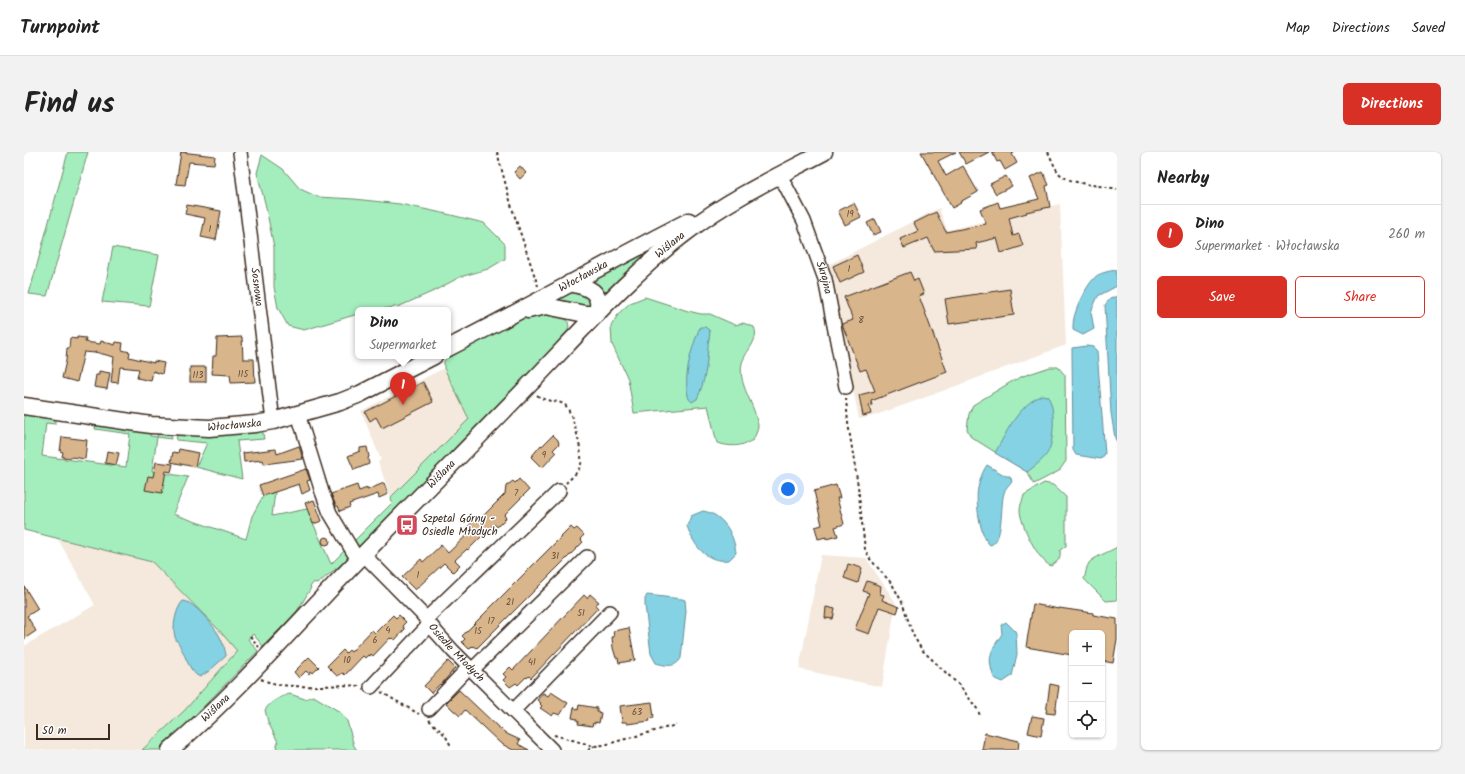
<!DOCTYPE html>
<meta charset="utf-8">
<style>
body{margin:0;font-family:Kalam,sans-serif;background:#f2f2f2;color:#222}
.controls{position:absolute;right:12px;bottom:12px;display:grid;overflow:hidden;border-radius:6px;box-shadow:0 1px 3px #0004}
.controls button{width:36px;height:36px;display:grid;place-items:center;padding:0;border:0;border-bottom:1px solid #e0e0e0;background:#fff;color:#222;font:20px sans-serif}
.scale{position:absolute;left:12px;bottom:10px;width:74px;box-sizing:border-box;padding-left:4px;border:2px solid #3b2a1e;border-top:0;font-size:11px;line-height:14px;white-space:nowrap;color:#3b2a1e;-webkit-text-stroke:3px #fff;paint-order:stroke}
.you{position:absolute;left:764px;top:337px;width:14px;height:14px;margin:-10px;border:3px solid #fff;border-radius:50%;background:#1a73e8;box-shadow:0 0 0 6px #1a73e833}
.badge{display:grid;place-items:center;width:26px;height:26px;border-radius:50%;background:#d93025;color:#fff;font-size:13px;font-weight:700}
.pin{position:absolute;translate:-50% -33px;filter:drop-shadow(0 1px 2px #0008)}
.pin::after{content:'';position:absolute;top:21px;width:14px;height:12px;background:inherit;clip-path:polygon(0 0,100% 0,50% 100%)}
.popup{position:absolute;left:331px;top:155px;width:96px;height:52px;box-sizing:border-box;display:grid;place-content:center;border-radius:6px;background:#fff;filter:drop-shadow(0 1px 3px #0005);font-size:13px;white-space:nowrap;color:#767676}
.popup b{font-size:15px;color:#222}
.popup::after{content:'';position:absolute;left:50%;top:100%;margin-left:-8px;border:8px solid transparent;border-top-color:#fff}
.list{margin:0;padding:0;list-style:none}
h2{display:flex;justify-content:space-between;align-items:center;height:52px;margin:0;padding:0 16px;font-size:17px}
h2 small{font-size:13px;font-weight:400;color:#767676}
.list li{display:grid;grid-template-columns:26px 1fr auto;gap:12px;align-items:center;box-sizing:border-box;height:60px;padding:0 16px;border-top:1px solid #e0e0e0}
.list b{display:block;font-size:15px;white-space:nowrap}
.list p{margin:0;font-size:13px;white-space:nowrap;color:#767676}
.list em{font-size:13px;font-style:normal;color:#767676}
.actions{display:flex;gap:8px;padding:12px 16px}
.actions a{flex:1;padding:9px 0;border:1px solid #d93025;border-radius:6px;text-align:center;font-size:14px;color:#d93025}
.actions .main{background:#d93025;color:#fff}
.icon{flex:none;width:22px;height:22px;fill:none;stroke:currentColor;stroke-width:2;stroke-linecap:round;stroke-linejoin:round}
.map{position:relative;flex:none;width:1093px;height:598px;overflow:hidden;border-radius:6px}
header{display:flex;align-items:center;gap:24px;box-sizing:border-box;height:56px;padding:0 20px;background:#fff;border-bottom:1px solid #e0e0e0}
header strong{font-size:19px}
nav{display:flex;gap:22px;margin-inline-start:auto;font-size:14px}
.intro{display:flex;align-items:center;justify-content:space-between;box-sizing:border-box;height:96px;padding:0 24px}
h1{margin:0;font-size:28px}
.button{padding:10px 18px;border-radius:6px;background:#d93025;color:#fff;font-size:14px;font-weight:700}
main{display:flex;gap:24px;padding:0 24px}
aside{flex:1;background:#fff;border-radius:6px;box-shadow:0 1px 3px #0004}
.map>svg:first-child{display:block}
</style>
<header>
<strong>Turnpoint</strong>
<nav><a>Map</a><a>Directions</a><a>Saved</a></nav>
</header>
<div class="intro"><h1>Find us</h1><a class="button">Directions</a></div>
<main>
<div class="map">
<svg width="1093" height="598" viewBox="0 0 1093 598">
<rect width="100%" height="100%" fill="#fff"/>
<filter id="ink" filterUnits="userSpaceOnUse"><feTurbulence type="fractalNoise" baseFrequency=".025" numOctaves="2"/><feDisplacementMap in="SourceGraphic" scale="8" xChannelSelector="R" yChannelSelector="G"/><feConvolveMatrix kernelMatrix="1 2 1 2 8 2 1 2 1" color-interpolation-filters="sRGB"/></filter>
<g filter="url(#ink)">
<!-- built -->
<g fill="#f4e9dc">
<path d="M1036,52L1042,193L886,251L849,264L835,267L804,113L915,56L923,78Z"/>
<path d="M420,216L445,267L367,345L354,310L357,308L337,259Z"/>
<path d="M34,387L128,410L195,478L213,499L161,558L118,598H0V494L71,453Z"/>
<path d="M797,403L842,406L872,451L858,535L775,517Z"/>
</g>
<!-- green -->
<g fill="#a4eebd" stroke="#708c6e">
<path d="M44,0H64L23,144L5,142Z"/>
<path d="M238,3L259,17L276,37L294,45L330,47L376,52L423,62L460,71L481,92V107L464,117L436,125L410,139L376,154L354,158H334V162L280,178L264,174L254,156L250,135V95L241,51L233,21Z"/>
<path d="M89,95L135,103L125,154L78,150Z"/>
<path d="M630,95H633L581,145L566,128Z"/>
<path d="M547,138L565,141L568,155L537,151L532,148Z"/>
<path d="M621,145L664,159L677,162H686L711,173L719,171L730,175C736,188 722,198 718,211C714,231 727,246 732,265C732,267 734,271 734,274C734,278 731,284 729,288C716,295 707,295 693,291L684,254L610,261L604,227L588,192L587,174L595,161L606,151Z"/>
<path d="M511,160C525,162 552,160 543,182L457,273L334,398L329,390L368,351L367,345L445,267L420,216V209L425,203L466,181Z"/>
<path d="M1026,215H1034L1041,223L1042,309L1035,319L1010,332L1003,320L947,285L943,277L945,262L949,253L987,230L999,224Z"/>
<path d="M0,259L31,265V272L22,271L18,304L102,315L106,282L71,277L72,269L127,277L126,284L133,285L134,279L148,281L147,287L133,285L128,319L164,325L149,362L222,387L228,364L239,344L251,340L248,364L283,357L307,412L324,395L329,403L293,432L290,430L286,435L287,436L272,461L239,494L229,482L224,487L234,499L137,598H118L161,558L213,499L195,478L128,410L0,378Z"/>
<path d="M238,276L240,287L213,289L218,327L172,315L183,291L152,288L154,280Z"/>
<path d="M1020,331L1029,333L1042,345V394L1036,398C1037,407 1034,409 1027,414C1014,409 996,371 996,358C996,353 999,348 1000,343Z"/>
<path d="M1093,395V448L1082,449L1060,427C1062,422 1062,415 1065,411C1068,406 1087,399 1093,395Z"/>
<path d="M266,542L281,547L289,544L293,546L316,560L323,569L330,594L333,598H252L254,590L244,570L241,558C246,550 257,544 266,542Z"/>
</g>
<!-- water -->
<g fill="#85d2e5" stroke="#678f95">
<path d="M1092,118L1093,134L1074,144L1067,160L1070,177L1059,183L1049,178C1049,174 1049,170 1050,166C1052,155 1065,128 1074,123C1080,120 1086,119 1092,118Z"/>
<path d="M1093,144V290L1091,286L1087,261L1081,153L1086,147Z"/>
<path d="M676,175H681L685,178C687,184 684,188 684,194C683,213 681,230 673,247L668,250L665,247C658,226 668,195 676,175Z"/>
<path d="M1063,194L1069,195L1073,199L1081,302L1077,307L1052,303L1049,298L1048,196Z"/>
<path d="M1018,243L1023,244C1032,253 1030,286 1025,298C1021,307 1011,314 1003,320L971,301C983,279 994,254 1018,243Z"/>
<path d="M963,313L982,324H986L988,329C985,333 981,336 980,341C976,353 980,390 966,393C956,385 951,349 954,336C956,328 958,320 963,313Z"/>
<path d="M679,359C699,362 710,382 712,401L705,408C682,411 670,394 663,374L667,364Z"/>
<path d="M623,443L658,447L661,448L662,459L657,506C652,516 642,514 632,511L627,502L621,453V447Z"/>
<path d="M159,449C169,449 188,472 193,480C198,488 201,496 202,504L185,519L176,525C166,521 162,505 157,496C156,492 152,489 151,485C148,475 152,456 159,449Z"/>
<path d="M982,470L992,480L993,502L988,524L979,530L970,526C963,505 966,500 978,482L977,473Z"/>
</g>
<!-- building -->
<g fill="#d9b58b" stroke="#3b2a1e">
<path d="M157,0L191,4L190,12L165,10L161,33L152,32Z"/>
<path d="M897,0H932L914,9L922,24L939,14L954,40L936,50L937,51L928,56Z"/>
<path d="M935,0H965L942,12Z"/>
<path d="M968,0H991L988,2L993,11L981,18L976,9L973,10Z"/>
<path d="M496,14L502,21L496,27L490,20Z"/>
<path d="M1019,20L1025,33L1022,34L1026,55L1002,60L1003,61L985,66L989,84L995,82L999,94L977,101L973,86L952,91L953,97L910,99L904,86L880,96L876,87L894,79L890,71L912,60L922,80L962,72L956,57L974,50L976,56L1015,47L1006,26Z"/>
<path d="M982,24L988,34L972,42L966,32Z"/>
<path d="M830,51L837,65L821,73L814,59Z"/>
<path d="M163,53L197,59L192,88L177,85L181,66L161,62Z"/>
<path d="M851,67L857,80L849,83L843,71Z"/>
<path d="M833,103L840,120L816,131L809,114Z"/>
<path d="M886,120L890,129L894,127L900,142L895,144L923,220L847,249L848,253L845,254L847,262L839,264L835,243L851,239L842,217L836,219L818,172L829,168L820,145Z"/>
<path d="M986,137L990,163L925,172L921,147Z"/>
<path d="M53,185L62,186L61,190L76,192L77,189L91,193L92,190L99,191L98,198L106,200L105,205L130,211V209L140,211L138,222L129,219L127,229L113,226L115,217L96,215L94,231L87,230L90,205L71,200V201L60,200L53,230L38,226L42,209L43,196H45L46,186L53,187Z"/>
<path d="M218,185L219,207H230L231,230L207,231L206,223L188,222L189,204H192L193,186Z"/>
<rect x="166" y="215" width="16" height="15"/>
<path d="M75,219L86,221L83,237L70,235L72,223H75Z"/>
<path d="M399,230L409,250L358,276L352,265L346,269L341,260Z"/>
<path d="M529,283L534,288L535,292L529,298L532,301L518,316L507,305L517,293L518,294Z"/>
<path d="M38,285L63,288L61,307L48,305L47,306L38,305L39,300L36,299Z"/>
<path d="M275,294L279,307L240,312L239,308L220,310L219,301L252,297L253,302Z"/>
<path d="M343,295L345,305L344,306L345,312L330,318L324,304L336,299V296Z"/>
<path d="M155,297L174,301L171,315L147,310L149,300L154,301Z"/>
<path d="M83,299L95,301L92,313L81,311Z"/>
<path d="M132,310L149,312L147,320L142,319L138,341L121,338L124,324L129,325Z"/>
<path d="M282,317L286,328L283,329L286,338L278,342L275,332L239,344L235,333Z"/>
<path d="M495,327L505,338L480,363L482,366L473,375L470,372L444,398L443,397L431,408L436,413L429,420L420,411L391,438L378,425L397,407L399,410L417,393L424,401L445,381L441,377L451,368L453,370L481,342L482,334L489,329L491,331Z"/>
<path d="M360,331L364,342L355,346L354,342L325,352L326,355L316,359L314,354H312L307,342L333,333L335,339L343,336V338Z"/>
<path d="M812,333L816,346H813L820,372L811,375L814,384L802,387V385L794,387L791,375L798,373L790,339Z"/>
<path d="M290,348L298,369L289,372L281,351Z"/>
<path d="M547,375L550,378L553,376L560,383L557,386L558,387L557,388L559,390L453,496L450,494L449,495L448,494L445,497L438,490L441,487L438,484Z"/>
<circle cx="302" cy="389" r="4"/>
<path d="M824,412L838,416L834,431L820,426Z"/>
<path d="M843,429L857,434L856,442L860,443L858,448L875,455L873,461L855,455L845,482L831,477L845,441L839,439Z"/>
<path d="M0,434L14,457L3,464L12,479L0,487Z"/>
<path d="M566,442L575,450L571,453L574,456L507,526L505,524L503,526L502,525L494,533L492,531L486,535L479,528L482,525L479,522L486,515L489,518L560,443L563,446Z"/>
<path d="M1009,452L1035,457V456L1069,461V463L1093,467V487L1089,511L1078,509V481H1048V503L1002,495Z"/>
<path d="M802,455L811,457L809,467L801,466Z"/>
<path d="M369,463L372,466L375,463L382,470L379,473L380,474L379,476L381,477L371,488L368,486L367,487L366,486L349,504L347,502L346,504L344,503L341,506L339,504L321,523L319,521L313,524L303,514L319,498L322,501L325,498L327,500L348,478L351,481Z"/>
<path d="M605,476L611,508L595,511L594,506H592L589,496L588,485H590L589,479Z"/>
<path d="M285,505L295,515L289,521L287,519L285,522L282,519L275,526L270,520Z"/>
<path d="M424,509L431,516L417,533L416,532L407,541L400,534Z"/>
<path d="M1026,532L1035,534L1031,562L1022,561Z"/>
<path d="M435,538L473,574L483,582L496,588L494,592L505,598H489L476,591L441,558L436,564L429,558L422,551Z"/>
<path d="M527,540L544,551L536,563L530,561L528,564L516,556L518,554L516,552L517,551L513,548L519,541L524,544Z"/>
<path d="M628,550L630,566L625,567L626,569L603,572L602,570H598L596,554Z"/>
<path d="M555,553L573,556V560L577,561L575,571L571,570V572L569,571L568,574L554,572L555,569H553V567L548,566L550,555L554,558Z"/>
<path d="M1008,564L1020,566L1017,584L1004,581Z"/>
<path d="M961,581L995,589L994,598H958Z"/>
</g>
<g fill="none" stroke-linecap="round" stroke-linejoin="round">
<!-- minor casing -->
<g stroke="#3b2a1e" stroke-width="16">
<g id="minor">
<path id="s1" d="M216,0L249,269"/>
<path id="s2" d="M756,23L780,69L801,127L822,235"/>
<path d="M274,262L298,340L306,361L334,408"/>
<path id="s3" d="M339,402L398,462L412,480L429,499L528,598"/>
<path d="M402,467L535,339"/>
<path d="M448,518L563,405"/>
<path d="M347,535L405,473"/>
<path d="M405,557L445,515"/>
<path d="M489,559L586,460"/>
</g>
</g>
<!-- major casing -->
<g stroke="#3b2a1e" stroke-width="19">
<g id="major">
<path d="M546,131C564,135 579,139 573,162"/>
<path d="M504,158L522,154L561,162H573"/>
<path id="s4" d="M424,196C505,155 584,110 665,69"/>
<path id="s5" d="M0,254L127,273L185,276L231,272L249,269L316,250L336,242L410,204"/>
<path id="s6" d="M146,598C206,547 259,487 313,430C377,363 443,297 507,231C558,178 609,119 668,76C709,45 755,24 800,0"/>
</g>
</g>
<!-- path -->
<g stroke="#3b2a1e" stroke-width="2" stroke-dasharray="3 3" stroke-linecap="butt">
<path d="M473,0L488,56L514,134"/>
<path d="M1024,0C1027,6 1030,14 1034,20C1044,33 1077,33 1093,37"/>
<path d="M513,243C522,251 532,247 541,253C549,260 559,302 557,312C555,320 547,326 542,331"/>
<path d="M822,246L824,271L834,334L841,397L846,407L868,432L878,450L889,483L898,498L936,534L954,558L956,564"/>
<path d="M226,484L235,495"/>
<path d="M237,527C264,540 306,531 336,534"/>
<path d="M357,540L395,562"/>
<path d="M405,568L421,583L427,594"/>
<path d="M530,583L570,594L580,593L652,573"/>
<path d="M564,598L570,594"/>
</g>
<!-- minor -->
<use href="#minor" stroke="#fff" stroke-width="13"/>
<!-- major -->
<use href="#major" stroke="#fff" stroke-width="16"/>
</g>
</g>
<!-- icons -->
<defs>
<g id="bus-square" transform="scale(1.15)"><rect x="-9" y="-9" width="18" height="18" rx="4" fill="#d1495b" stroke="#fff"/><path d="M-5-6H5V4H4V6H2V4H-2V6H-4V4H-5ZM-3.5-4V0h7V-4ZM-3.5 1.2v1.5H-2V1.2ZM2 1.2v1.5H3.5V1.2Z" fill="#fff"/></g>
</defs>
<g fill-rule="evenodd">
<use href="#bus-square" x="383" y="373"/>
</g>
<g text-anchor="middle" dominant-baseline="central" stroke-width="3" stroke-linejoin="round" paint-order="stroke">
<!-- number labels -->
<g font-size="9" fill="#624d39">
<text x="826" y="62">19</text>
<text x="186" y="77">1</text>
<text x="825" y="117">1</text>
<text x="837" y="168">8</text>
<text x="219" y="222">115</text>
<text x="174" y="223">113</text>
<text x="520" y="303">9</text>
<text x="492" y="341">7</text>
<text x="531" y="404">31</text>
<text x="394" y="423">1</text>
<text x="486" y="450">21</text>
<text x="557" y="461">51</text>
<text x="467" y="469">17</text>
<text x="364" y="478">4</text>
<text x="454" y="479">15</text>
<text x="351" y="488">6</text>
<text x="323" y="508">10</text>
<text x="508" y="510">41</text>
<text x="613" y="560">63</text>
</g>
<!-- street labels -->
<g font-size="11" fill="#3b2a1e" stroke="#fff">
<text stroke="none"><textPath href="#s6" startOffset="711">Wiślana</textPath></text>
<text stroke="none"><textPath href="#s4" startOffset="153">Włocławska</textPath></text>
<text stroke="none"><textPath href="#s2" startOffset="112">Skrajna</textPath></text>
<text stroke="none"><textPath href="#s1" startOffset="136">Sosnowa</textPath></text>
<text stroke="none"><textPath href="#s5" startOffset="212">Włocławska</textPath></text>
<text stroke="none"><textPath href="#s6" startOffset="387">Wiślana</textPath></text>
<text stroke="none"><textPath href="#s3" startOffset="136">Osiedle Młodych</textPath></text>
<text stroke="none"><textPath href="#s6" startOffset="62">Wiślana</textPath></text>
</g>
<!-- poi labels -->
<g font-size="11" fill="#3b2a1e" stroke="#fff" text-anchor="start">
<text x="398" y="367">Szpetal Górny -<tspan x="398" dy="13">Osiedle Młodych</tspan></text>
</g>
</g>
</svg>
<div class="controls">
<button>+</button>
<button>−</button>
<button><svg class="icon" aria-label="locate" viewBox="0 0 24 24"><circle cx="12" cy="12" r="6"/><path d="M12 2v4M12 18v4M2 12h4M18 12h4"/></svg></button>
</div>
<div class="scale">50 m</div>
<div class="you"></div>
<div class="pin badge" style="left:379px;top:253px">1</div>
<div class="popup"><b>Dino</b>Supermarket</div>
</div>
<aside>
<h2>Nearby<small></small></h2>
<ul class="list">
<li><span class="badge">1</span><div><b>Dino</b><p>Supermarket · Włocławska</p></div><em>260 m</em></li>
</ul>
<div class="actions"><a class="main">Save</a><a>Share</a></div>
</aside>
</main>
